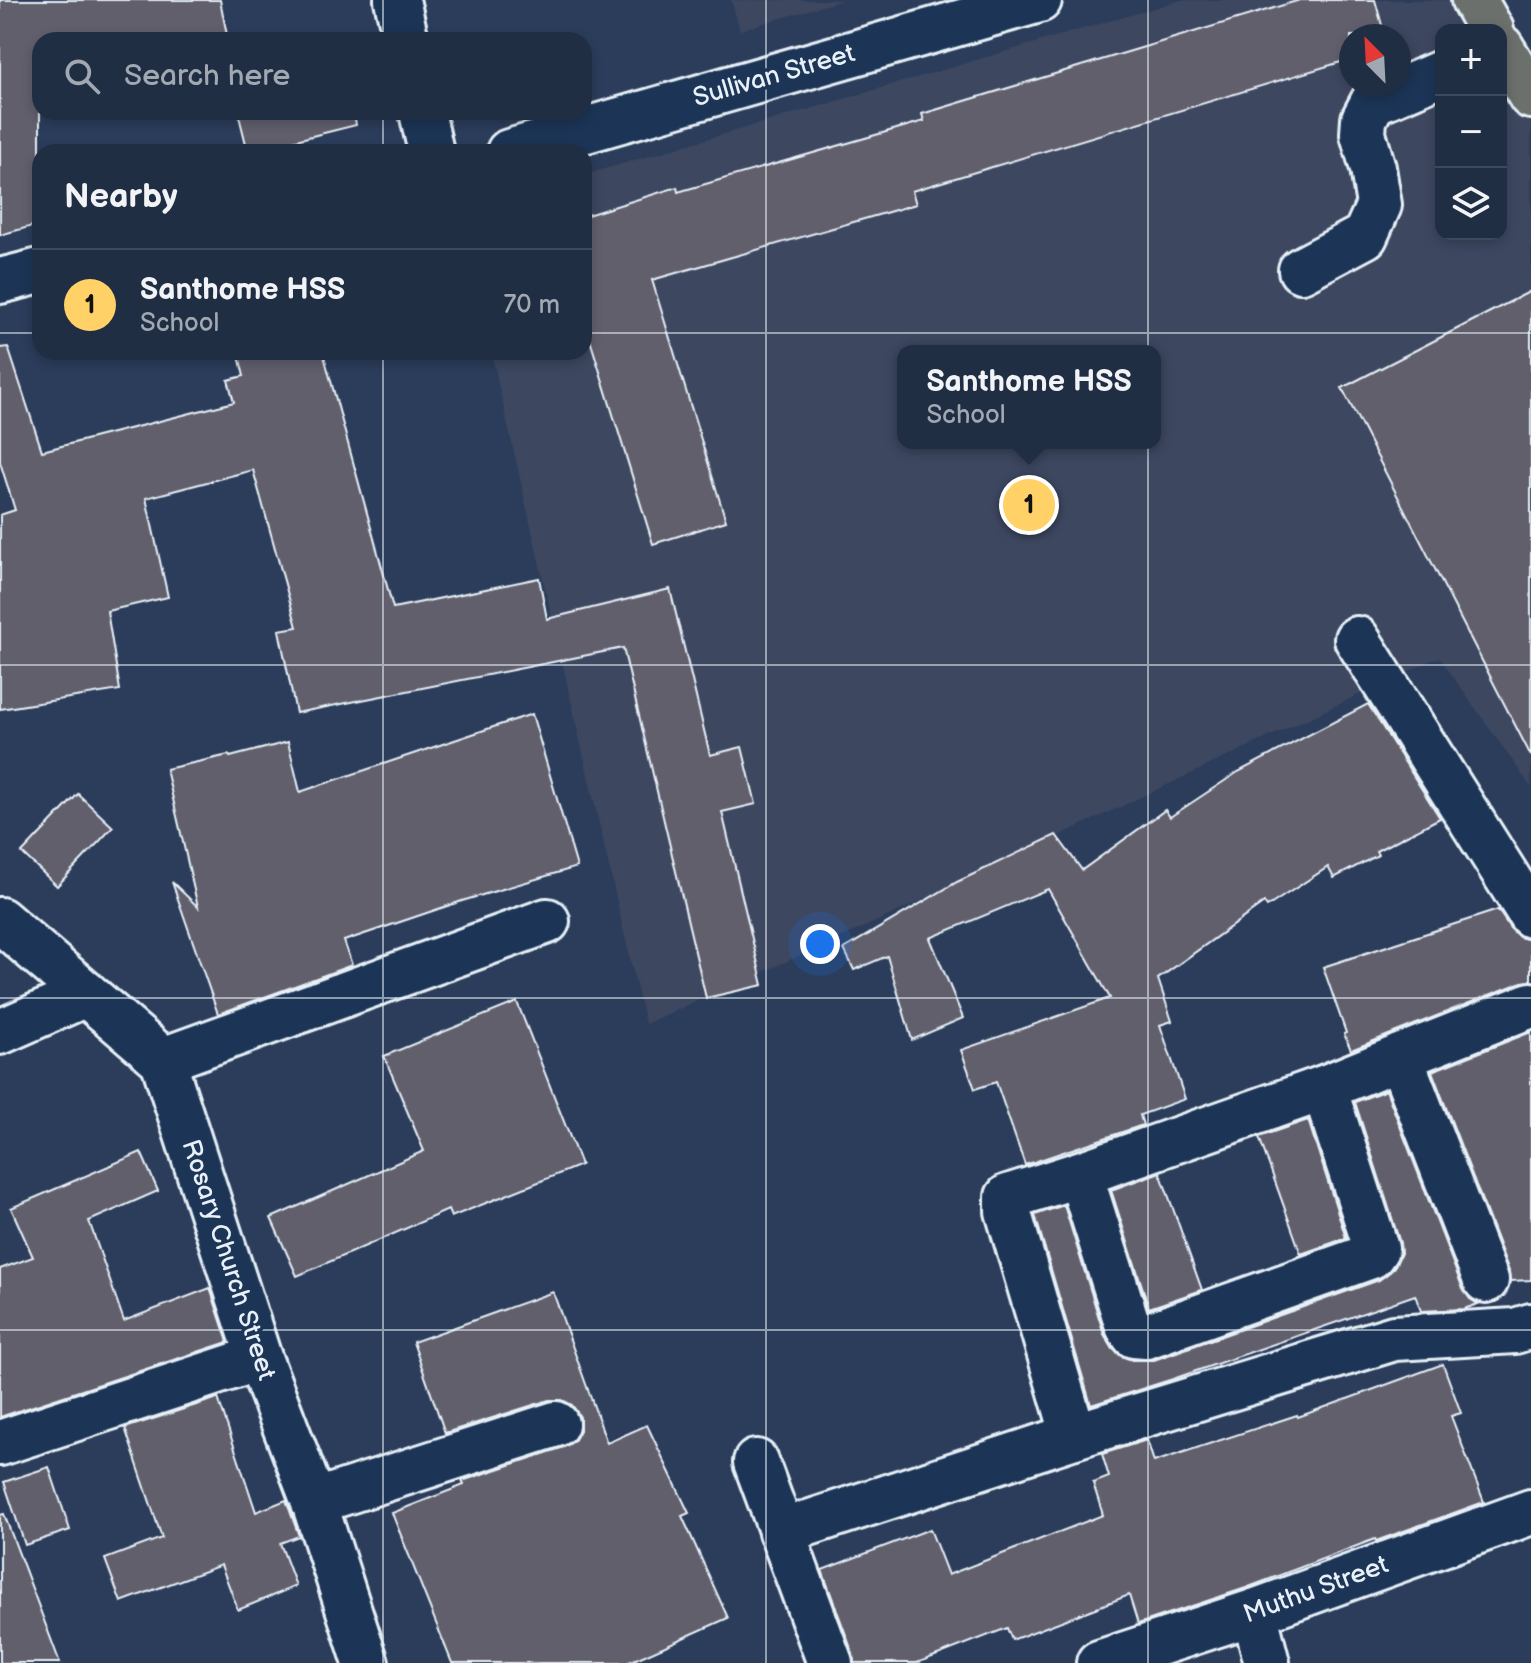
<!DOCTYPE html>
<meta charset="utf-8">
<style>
body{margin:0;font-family:"Balsamiq Sans",sans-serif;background:#28364b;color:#f1f3f6}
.controls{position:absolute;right:24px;top:24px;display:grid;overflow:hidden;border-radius:16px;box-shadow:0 4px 12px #0003}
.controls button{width:72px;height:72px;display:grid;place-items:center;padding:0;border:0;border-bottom:2px solid #3d4a5d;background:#202e44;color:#f1f3f6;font:40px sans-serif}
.compass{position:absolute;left:1339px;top:24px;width:72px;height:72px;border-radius:50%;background:#202e44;box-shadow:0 4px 12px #0003;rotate:336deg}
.you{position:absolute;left:820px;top:944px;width:28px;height:28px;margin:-20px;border:6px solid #fff;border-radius:50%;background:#1a73e8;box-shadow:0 0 0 12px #1a73e833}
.badge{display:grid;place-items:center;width:52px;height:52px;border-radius:50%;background:#ffd166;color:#111;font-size:26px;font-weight:700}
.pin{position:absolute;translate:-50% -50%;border:4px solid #fff;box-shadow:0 2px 8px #0006}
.popup{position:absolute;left:897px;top:345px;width:264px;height:104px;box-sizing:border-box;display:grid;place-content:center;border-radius:16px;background:#202e44;filter:drop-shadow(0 2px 6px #0005);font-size:26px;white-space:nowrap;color:#a2a8b2}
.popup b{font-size:30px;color:#f1f3f6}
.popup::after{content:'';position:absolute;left:50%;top:100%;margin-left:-16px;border:16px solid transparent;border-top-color:#202e44}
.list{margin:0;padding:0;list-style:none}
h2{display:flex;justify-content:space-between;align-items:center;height:104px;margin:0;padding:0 32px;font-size:34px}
h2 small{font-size:26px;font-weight:400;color:#a2a8b2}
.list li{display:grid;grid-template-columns:52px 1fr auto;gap:24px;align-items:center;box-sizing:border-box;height:112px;padding:0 32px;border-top:2px solid #3d4a5d}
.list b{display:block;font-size:30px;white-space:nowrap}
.list p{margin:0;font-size:26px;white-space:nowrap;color:#a2a8b2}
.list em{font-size:26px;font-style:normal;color:#a2a8b2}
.icon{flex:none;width:44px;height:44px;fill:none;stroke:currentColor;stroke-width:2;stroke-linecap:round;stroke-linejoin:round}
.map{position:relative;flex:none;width:1531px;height:1663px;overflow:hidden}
.search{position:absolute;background:#202e44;box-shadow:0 4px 12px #0003;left:32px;top:32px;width:560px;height:88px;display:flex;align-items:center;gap:20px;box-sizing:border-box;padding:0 28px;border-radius:24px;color:#a2a8b2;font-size:30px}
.panel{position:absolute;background:#202e44;box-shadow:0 4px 12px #0003;left:32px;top:144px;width:560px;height:216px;border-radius:24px}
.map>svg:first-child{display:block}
</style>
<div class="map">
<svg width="1531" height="1663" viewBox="0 0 1531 1663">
<rect width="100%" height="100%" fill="#2b3d5b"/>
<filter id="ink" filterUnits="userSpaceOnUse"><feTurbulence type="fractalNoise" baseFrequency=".0125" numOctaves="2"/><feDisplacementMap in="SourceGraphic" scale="16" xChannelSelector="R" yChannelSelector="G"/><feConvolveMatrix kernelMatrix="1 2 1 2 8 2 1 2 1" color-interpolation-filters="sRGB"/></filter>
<g filter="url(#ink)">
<!-- built -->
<g fill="#3c4760" fill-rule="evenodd">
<path d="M731,0H843L740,30Z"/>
<path d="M1181,0H1480L1495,30H1441V234H1501V41L1531,98V787L1439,657L878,921L645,1024L491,352H584V175ZM1351,36H1399V84H1351ZM903,351H1155V443H903Z"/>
</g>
<!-- building -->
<g fill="#625f6d" stroke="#e8f1f8" stroke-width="2">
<path d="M0,0H220L228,40H40V224L0,235Z"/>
<path d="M1300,0H1375L1385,36H1351V59L912,191L916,204L652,280L726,521L653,544L584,320V216L677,187L678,192L924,121L922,114Z"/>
<path d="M238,112H354L356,125L248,152Z"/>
<path d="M1531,291V756L1342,388Z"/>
<path d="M8,347L42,451L234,402L228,380L244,376L238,352H323L393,608L539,578L547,619L670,589L710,755L742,747L756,804L722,812L763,985L706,998L623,648L296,713L279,630L297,627L253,470L146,498L168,597L107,611L120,690L0,709V515L15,510L0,462V348Z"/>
<path d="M1368,704L1440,818L1376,851L1378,855L1334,878L1328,867L1267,907L1264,903L1158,979L1172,1021L1160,1025L1185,1099L1140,1115L1143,1125L1025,1165L996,1082L975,1089L961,1050L1110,998L1048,889L930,938L963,1018L912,1040L887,956L854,970L844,949L957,882L1056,835L1082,870L1165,810L1170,817L1238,772Z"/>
<path d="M532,714L577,867L462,901L344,941L352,965L218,1014L172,882L198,907L166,769L229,755L230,757L288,742L300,792Z"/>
<path d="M78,794L113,827L57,886L22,853Z"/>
<path d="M1498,910L1510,928L1519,937L1531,940V981L1522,982L1351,1050L1344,1034L1346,1033L1323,967Z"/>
<path d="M517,1002L581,1165L451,1217L448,1210L297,1276L271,1218L424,1151L384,1056Z"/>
<path d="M1531,1032V1280L1510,1281L1509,1271L1432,1071Z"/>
<path d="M1386,1090L1463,1289L1470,1299L1478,1304L1464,1309L1421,1311L1415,1295L1173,1379L1091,1405L1035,1215L1064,1205L1104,1334L1113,1349L1121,1356L1132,1360H1154L1379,1280L1391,1271L1396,1264L1401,1253L1400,1243L1355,1102Z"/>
<path d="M1308,1120L1346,1238L1301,1254L1259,1137Z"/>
<path d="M141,1152L158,1191L89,1221L124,1321L210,1288L228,1342L0,1417V1269L33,1257L11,1208Z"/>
<path d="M1160,1172L1202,1290L1149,1308L1111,1190Z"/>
<path d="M553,1292L607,1443L647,1425L689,1513L682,1516L728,1618L627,1663H452L392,1513L464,1485L462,1481L564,1447L574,1441L580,1430V1417L572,1405L562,1400H549L445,1433L413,1342Z"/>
<path d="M1443,1364L1461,1413L1451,1416L1484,1502L1376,1541L1375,1539L1246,1588L1138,1624L1129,1595L1012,1640L1007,1628L917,1663H854L853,1654L822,1570L930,1529L948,1575L1103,1515L1093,1483L1109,1477L1102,1454L1147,1440L1154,1462L1297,1415L1298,1417Z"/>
<path d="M218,1398L256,1512L286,1500L299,1536L280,1543L296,1586L238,1610L221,1565L121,1602L105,1559L162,1538L125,1428Z"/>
<path d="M49,1467L70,1530L25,1545L4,1482Z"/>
<path d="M4,1514L60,1663H0V1515Z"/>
</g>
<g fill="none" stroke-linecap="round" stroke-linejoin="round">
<!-- minor casing -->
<g stroke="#e8f1f8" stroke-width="50">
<g id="minor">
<path d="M397,0L406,40"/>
<path d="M422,112L431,152"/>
<path d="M509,152L1039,0"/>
<path d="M1301,270L1365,236L1379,205L1373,168L1363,134L1364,119L1373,102L1441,73"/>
<path d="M0,281L40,271"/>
<path d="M1357,639L1531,915"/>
<path d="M0,920L163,1060L259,1358L314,1502L366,1663"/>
<path d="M0,1032L86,994"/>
<path d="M163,1060L547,921"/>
<path d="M1080,1174L1128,1326L1134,1335L1146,1336L1371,1256L1376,1249L1375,1245L1324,1088L1400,1057"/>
<path d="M1486,1280L1400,1057L1531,1005"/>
<path d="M1074,1436L1008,1211V1197L1080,1174L1324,1088"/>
<path d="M0,1443L259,1358"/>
<path d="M756,1462L830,1663"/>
<path d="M314,1502L556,1424"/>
<path d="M781,1532L1074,1436L1394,1338L1515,1331L1531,1326"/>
<path d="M1254,1612L1267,1663"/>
<path d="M1099,1663L1254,1612L1531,1512"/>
</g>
</g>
<!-- major casing -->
<g stroke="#e8f1f8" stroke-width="50">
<g id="major">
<path d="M1474,0L1491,30"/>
<path d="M1501,47L1531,96"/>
</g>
</g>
<!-- minor -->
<use href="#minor" stroke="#1d3557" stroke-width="44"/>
<!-- major -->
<use href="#major" stroke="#6c706d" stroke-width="44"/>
</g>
</g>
<!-- grid -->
<path fill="none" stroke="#e8f1f8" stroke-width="2" stroke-opacity="0.55" d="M383,0V40M766,0V1663M1148,0V1663M383,112V152M0,333H40M584,333H1531M383,352V1663M0,665H1531M0,998H1531M0,1330H1531"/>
<g text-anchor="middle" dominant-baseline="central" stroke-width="7" stroke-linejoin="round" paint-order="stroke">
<!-- street labels -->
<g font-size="26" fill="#e8f1f8" stroke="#1d3557">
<text transform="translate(774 76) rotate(-16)">Sullivan Street</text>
<text transform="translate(228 1260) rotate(72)">Rosary Church Street</text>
<text transform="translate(1316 1590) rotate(-20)">Muthu Street</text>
</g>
</g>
</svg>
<div class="controls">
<button>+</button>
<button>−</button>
<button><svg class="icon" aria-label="layers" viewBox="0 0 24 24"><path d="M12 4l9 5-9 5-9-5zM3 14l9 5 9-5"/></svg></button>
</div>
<svg class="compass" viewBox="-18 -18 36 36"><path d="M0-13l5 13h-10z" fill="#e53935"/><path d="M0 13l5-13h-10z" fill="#a2a8b2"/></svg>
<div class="you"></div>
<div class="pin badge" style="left:1029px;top:505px">1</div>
<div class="popup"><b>Santhome HSS</b>School</div>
<div class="search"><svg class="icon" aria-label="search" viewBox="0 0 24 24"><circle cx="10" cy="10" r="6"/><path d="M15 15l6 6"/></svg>Search here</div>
<section class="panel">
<h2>Nearby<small></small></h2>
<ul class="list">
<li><span class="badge">1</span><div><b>Santhome HSS</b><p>School</p></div><em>70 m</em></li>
</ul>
</section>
</div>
